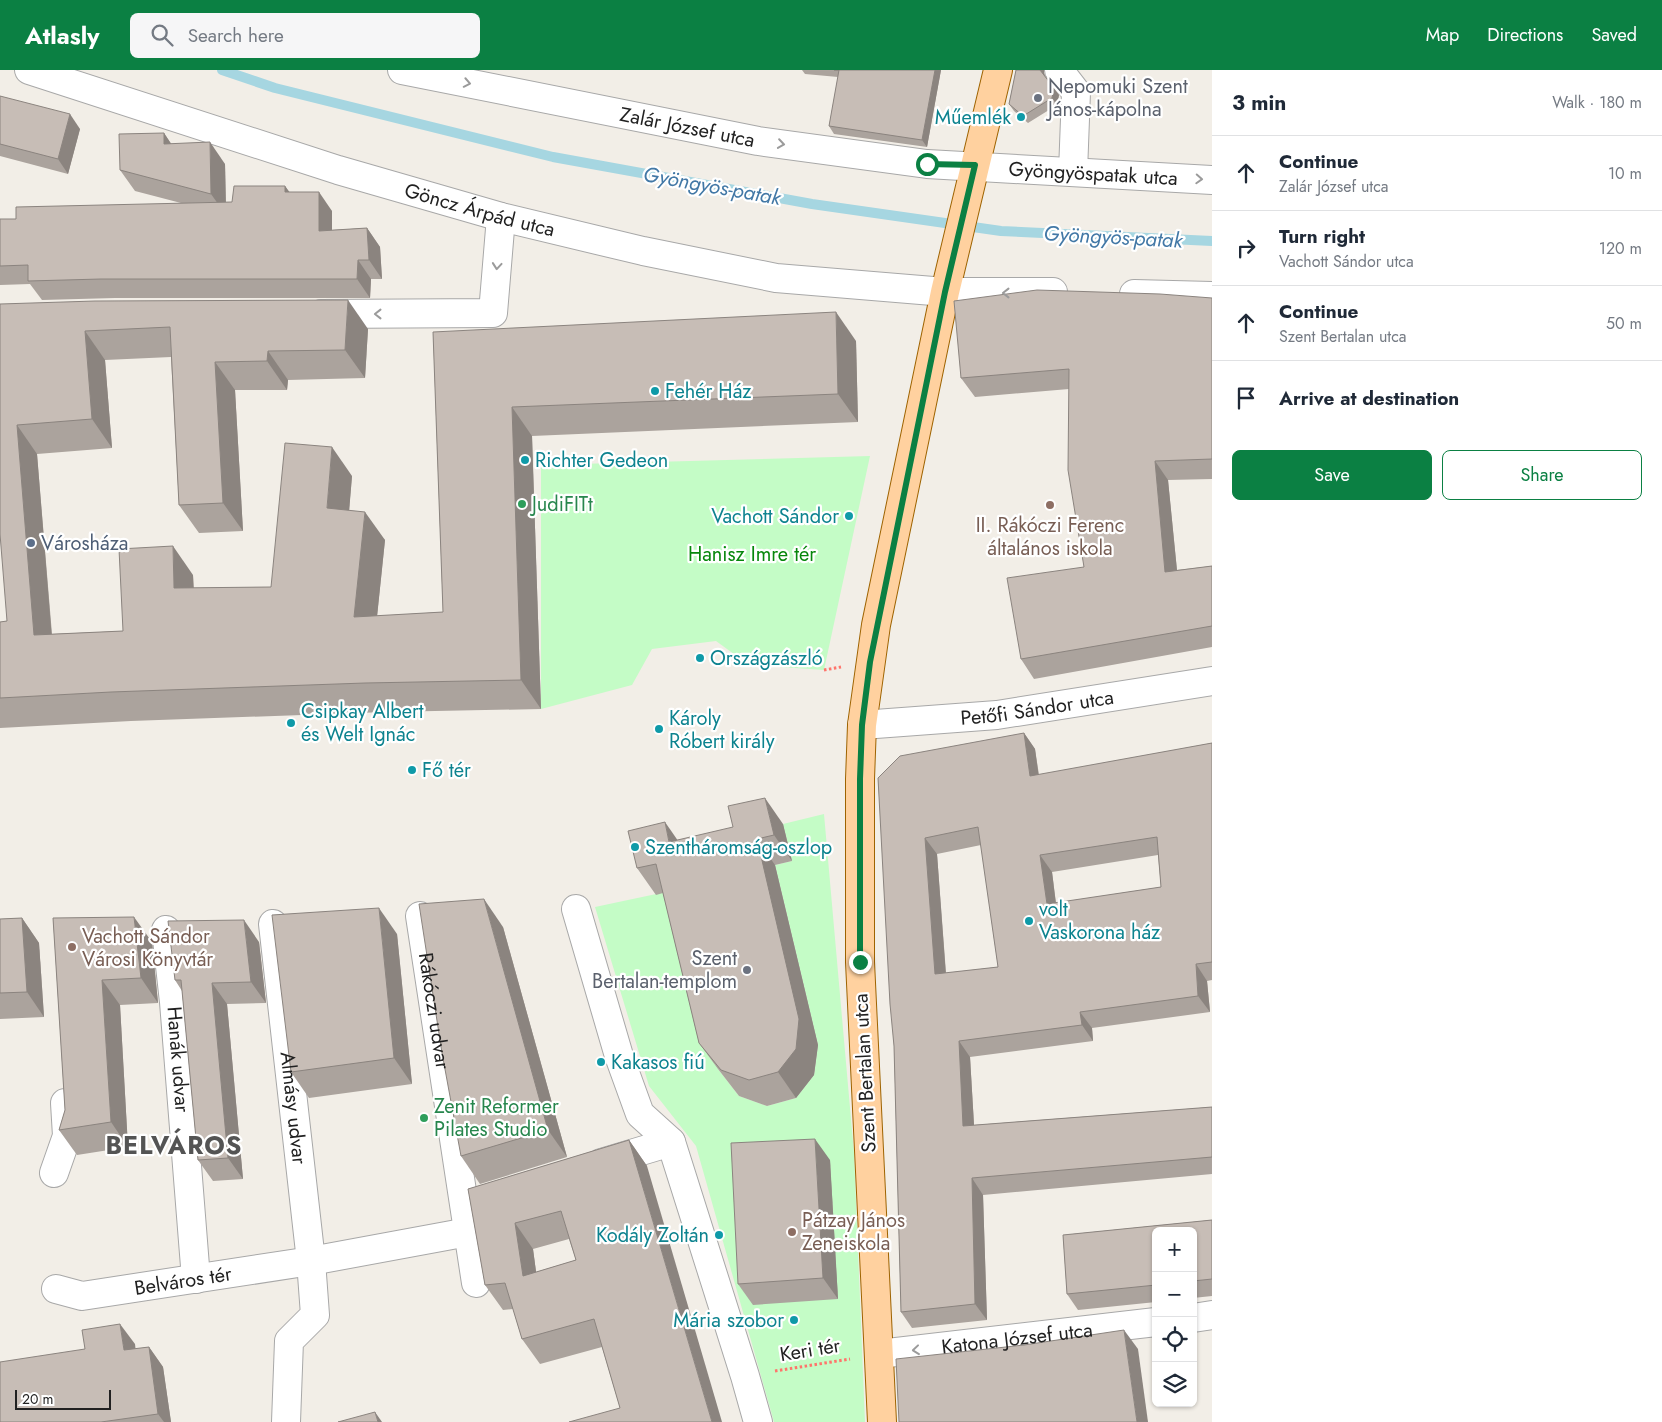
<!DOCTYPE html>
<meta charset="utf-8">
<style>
body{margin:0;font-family:Jost,sans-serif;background:#f6f6f7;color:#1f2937}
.controls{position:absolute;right:15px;bottom:15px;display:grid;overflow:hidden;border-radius:8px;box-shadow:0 1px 4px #0004}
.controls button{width:45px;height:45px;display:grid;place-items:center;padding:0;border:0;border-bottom:1px solid #e0e1e3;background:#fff;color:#1f2937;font:25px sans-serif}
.scale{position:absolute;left:15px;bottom:12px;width:96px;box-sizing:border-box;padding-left:5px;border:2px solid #212121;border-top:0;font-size:14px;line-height:18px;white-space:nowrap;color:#212121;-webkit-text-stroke:4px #fff;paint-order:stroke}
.stop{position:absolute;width:15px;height:15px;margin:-11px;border:4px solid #0b8043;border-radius:50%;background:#fff}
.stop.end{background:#0b8043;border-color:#fff;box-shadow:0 1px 5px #0008}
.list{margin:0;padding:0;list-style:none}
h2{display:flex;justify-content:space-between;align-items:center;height:65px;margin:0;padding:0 20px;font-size:21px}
h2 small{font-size:16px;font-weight:400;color:#747a83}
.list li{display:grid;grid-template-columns:32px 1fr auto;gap:15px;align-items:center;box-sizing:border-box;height:75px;padding:0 20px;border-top:1px solid #e0e1e3}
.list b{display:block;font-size:19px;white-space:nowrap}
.list p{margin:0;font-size:16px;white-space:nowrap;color:#747a83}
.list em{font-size:16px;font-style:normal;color:#747a83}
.actions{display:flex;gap:10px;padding:15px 20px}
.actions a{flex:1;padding:11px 0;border:1px solid #0b8043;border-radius:8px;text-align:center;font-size:18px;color:#0b8043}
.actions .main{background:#0b8043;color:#fff}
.icon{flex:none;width:28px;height:28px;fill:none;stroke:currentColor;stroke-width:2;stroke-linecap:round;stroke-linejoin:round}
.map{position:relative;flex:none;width:1212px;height:1352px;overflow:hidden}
header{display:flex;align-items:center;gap:30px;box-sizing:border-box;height:70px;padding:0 25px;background:#0b8043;color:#fff}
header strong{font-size:24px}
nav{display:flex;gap:28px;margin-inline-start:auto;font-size:18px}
.search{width:350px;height:45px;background:#f6f6f7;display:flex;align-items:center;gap:12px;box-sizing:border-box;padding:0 18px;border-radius:8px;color:#747a83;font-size:19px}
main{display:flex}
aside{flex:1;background:#fff}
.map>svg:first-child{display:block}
</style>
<header>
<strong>Atlasly</strong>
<div class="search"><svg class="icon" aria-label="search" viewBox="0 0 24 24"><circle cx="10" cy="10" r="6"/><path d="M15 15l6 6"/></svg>Search here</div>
<nav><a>Map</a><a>Directions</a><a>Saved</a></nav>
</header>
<main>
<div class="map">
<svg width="1212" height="1352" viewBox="0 0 1212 1352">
<rect width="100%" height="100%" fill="#f2eee7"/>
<!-- park -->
<g fill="#c4fcc6">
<path d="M870,386L824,600L749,595L716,571L652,579L632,615L541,639V395Z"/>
<path d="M824,744L854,1083L865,1352H774L696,1076L649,1016L595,837L675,820L718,999L739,1026L767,1036L796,1028L814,1005L818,975L775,795L792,791L783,754Z"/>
</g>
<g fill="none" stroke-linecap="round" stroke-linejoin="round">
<!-- stream -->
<path stroke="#a6d6e1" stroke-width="10" d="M222,0L275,18L553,87L812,134L1001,161L1212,171"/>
<!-- minor casing -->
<g stroke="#a8a8a8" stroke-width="30">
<g id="minor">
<path id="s1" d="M29,0L338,100L501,147L643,181L776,208L945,222H1053"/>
<path id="s2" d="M402,0L758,71L927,94L1212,110"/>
<path d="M1059,0L1076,22L1073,102"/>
<path d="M1134,224L1212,226"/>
<path d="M321,244L493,243L501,147"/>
<path id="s3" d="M862,655L997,645L1212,611"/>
<path d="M576,839L619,986L640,1044L671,1072L745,1306L758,1352"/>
<path id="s4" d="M420,846L476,1213"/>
<path id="s5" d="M273,854L311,1191L315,1245L289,1271L286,1352"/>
<path id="s6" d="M166,860L174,932L196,1209"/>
<path d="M601,1093L671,1072"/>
<path d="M54,1103L67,1066L65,1033"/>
<path id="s7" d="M56,1219L82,1226L311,1191L468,1162"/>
<path d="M1193,1248L1212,1245"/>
<path id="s8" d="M879,1284L1156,1252"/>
</g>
</g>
<!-- major casing -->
<g stroke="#9e6300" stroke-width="30">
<path id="major" d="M882,1352L860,892V709L862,655L876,555L945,222L998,0"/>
</g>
<!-- path -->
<g stroke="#ff746b" stroke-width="3" stroke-dasharray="2.5 2.5" stroke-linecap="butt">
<path d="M824,600L841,597"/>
<path d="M775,1301L850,1289"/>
</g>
<!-- minor -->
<use href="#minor" stroke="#fff" stroke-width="28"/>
<!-- major -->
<use href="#major" stroke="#ffd19f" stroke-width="28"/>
</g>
<!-- wall -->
<g fill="#aba39d" fill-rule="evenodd">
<path d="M802,0H941L927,77L834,64L829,56L838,7L805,4Z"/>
<path d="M1016,0H1044V3L1046,8L1059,25L1057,35L1028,53L1014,41L1009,34Z"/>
<path d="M0,26L80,59L68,104L0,86Z"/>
<path d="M164,63L171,74L225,94L226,132H232L285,116L289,122L332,141V160L367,158L380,177L382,209H371L370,228H115L42,230L30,214L0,215V149H16L181,133L135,121L120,100Z"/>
<path d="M1212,228V409L1168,410L1177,500L1212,496V577L1034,609L1021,589L1084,497L1069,319L975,327L961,308Z"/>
<path d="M0,234L368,259L365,308L288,310L287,320H235L243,461L199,463L179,435L171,287L105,290L112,378L37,384L52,564L123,561L193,505L194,518L271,517L352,406L349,440L385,470L377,546L443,542L433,262L856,271L858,352L532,366L541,639L385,642L131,651L0,658V552L7,551Z"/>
<path d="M1024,663L1035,679L1039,705L1212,673V910L1207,911L1210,942L1092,958L1093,971L970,987L974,1055L1212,1037V1104L983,1125L987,1250L912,1258L901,1242L894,976L878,708ZM981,775L998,897L946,903L937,784ZM1158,785L1161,817L1056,833L1052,802Z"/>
<path d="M783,754L792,791L775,795L818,975L814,1005L796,1028L767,1036L739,1026L718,999L699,973L663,823L656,825L637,798L677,770Z"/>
<path d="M22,848L39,873L44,947L0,949V849Z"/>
<path d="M53,848L152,872L158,933L120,935L128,1077L77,1085L59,1060L65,1040Z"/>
<path d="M503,857L567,1087L480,1114L461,1086Z"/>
<path d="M397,864L412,1014L309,1028L291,1002Z"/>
<path d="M259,872L266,933L227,934L243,1109L213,1111L198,1090L182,921L175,910Z"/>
<path d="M629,1070L647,1096L620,1338L602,1277L540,1294L522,1269L513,1239L503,1240L485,1215L468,1119ZM569,1169L576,1190L536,1202L533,1179Z"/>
<path d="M830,1090L838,1229L753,1235L738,1214Z"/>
<path d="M1212,1150V1226L1193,1228V1161H1156V1232L1078,1240L1067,1224L1063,1165Z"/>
<path d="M135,1274V1279L149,1277L163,1297L171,1352H0Z"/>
</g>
<!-- shaded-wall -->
<g fill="#8b847f">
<path d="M935,0H941L927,77L922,70Z"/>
<path d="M1040,0H1044V3L1046,9Z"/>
<path d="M1054,18L1059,25L1057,35L1052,28Z"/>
<path d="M70,44L80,59L68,104L58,89Z"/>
<path d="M164,63L178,84L164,74Z"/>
<path d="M210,72L225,94L226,145L211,124Z"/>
<path d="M285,116L299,135L285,122Z"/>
<path d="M319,122L332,141V180L319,161Z"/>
<path d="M367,158L380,177L382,209L369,190Z"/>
<path d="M358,190L371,209L370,228L357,209Z"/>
<path d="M348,230L368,259L365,308L345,280Z"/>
<path d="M836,242L856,271L858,352L838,324Z"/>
<path d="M85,261L105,290L112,378L92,349Z"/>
<path d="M268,281L288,310L287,320L267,291Z"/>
<path d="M215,292L235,320L243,461L223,433Z"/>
<path d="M512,337L532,366L541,639L521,610Z"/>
<path d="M17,355L37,384L54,594L34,565Z"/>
<path d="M332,377L352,406L347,467L327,438Z"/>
<path d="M1155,391L1168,410L1179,521L1165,502Z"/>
<path d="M365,442L385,470L374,576L354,547Z"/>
<path d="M173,476L193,505L194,546L174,518Z"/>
<path d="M1024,663L1035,679L1041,723L1030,706Z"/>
<path d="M765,728L783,754L792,791L774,765Z"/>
<path d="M665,752L683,778L669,772Z"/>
<path d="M925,768L937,784L947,920L935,904Z"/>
<path d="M757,769L775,795L818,975L814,1005L796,1028L778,1002Z"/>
<path d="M1040,785L1052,802L1058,851L1047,834Z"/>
<path d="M484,829L503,857L567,1087L548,1060Z"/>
<path d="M379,838L397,864L412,1014L394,988Z"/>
<path d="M134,847L152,872L158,933L141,908Z"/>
<path d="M22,848L39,873L44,947L27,922Z"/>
<path d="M244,850L259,872L266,933L251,912Z"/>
<path d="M1196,894L1207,911L1210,942L1198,926Z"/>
<path d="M102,910L120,935L128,1077L111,1052Z"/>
<path d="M212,913L227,934L243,1109L228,1088Z"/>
<path d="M1080,942L1092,958L1093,971L1082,955Z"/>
<path d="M959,971L970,987L975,1072L963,1056Z"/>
<path d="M815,1069L830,1090L838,1229L823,1208Z"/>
<path d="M629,1070L647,1096L722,1352H712Z"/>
<path d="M972,1108L983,1125L987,1250L975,1234Z"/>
<path d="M515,1153L533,1179L540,1231L523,1206Z"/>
<path d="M120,1254L135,1274L138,1301L124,1280Z"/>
<path d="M1124,1260L1138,1279L1148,1352H1137Z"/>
<path d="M149,1277L163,1297L171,1352H164L158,1344Z"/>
<path d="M375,1342L382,1352H378Z"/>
</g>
<!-- building -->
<g fill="#c7bdb6" stroke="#8b847f" fill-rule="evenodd">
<path d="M834,0H935L922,70L829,56L839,0Z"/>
<path d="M1016,0H1040L1054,18L1052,28L1023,46L1009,34Z"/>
<path d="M0,26L70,44L58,89L0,74Z"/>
<path d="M164,63V74L210,72L211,124L120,100L119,64Z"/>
<path d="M234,116H285V122H319V161L367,158L369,190H358L357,209H101L28,211V195L0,196V149H16V137L232,132Z"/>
<path d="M1037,220L1160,224L1212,228V389L1155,391L1165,502L1212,496V556L1021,589L1007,508L1084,497L1068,400L1069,299L961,308L954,231Z"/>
<path d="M348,230L345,280L268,281L267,291L215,292L223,433L179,435L170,257L85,261L92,349L17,355L34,565L123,561L119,479L173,476L174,518L271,517L285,373L332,377L327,438L365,442L354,547L443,542L433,262L836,242L838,324L512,337L521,610L365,613L111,622L0,628V552L7,551L0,464V234L95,231Z"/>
<path d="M1024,663L1030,706L1212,673V892L1196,894L1198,926L1080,942L1082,955L959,971L963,1056L1212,1037V1087L972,1108L975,1234L901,1242L894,976L890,934L878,708L900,686ZM978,757L998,897L935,904L925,768ZM1157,767L1161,817L1047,834L1040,785Z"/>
<path d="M765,728L774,765L757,769L799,949L796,979L778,1002L749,1010L721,1000L699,973L656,794L637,798L628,761L665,752L669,772L733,757L728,736Z"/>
<path d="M484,829L548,1060L461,1086L442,983L419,834Z"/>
<path d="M379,838L394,988L291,1002L272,845Z"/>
<path d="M134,847L141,908L102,910L111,1052L59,1060L65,1040L53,848Z"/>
<path d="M22,848L27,922L0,923V849Z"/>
<path d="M244,850L251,912L212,913L228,1088L198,1090L181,910H175L168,851Z"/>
<path d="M815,1069L823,1208L738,1214L731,1073Z"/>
<path d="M629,1070L712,1352H569L620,1338L594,1249L522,1269L505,1213L485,1215L468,1119ZM561,1141L576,1190L523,1206L515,1153Z"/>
<path d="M1212,1150V1209L1193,1211V1161H1156V1215L1067,1224L1063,1165Z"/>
<path d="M120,1254L124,1280L149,1277L158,1344L101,1352H0V1292L85,1279L82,1260Z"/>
<path d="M1124,1260L1137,1352H899L896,1289L1024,1275Z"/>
<path d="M375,1342L378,1352H338Z"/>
</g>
<!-- one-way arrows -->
<defs><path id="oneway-chevron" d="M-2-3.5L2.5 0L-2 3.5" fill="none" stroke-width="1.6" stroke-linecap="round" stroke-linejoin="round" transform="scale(1.25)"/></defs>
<g stroke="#9b9b9b">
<use href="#oneway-chevron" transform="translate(467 13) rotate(11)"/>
<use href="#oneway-chevron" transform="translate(781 74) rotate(8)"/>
<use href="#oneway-chevron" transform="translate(1199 109) rotate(3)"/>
<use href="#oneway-chevron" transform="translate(497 196) rotate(95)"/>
<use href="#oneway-chevron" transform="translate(1006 223) rotate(180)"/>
<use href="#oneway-chevron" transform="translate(378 244) rotate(180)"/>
<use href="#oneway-chevron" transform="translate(916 1280) rotate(174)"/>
</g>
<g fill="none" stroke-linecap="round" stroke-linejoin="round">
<!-- route -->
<path stroke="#0b8043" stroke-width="6" d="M860,892V709L862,655L870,592L945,222L975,95L927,94"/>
</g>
<!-- markers -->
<g fill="#6b7280" stroke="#fff" stroke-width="2">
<circle cx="1038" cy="28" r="5"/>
<circle cx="747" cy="900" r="5"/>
</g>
<g fill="#0f9aa8" stroke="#fff" stroke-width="2">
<circle cx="1021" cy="47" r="5"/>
<circle cx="655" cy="321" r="5"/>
<circle cx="525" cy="390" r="5"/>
<circle cx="849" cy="446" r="5"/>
<circle cx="700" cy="588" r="5"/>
<circle cx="291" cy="653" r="5"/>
<circle cx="659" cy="659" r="5"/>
<circle cx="412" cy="700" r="5"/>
<circle cx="635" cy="777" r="5"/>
<circle cx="1029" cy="851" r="5"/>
<circle cx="601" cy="992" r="5"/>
<circle cx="719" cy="1165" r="5"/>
<circle cx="794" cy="1250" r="5"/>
</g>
<g fill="#2e9e5b" stroke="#fff" stroke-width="2">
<circle cx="522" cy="434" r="5"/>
<circle cx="424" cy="1048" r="5"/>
</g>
<g fill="#8d6e63" stroke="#fff" stroke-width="2">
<circle cx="1050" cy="435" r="5"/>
<circle cx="72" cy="877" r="5"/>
<circle cx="792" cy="1162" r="5"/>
</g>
<circle fill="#5c6f8a" stroke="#fff" stroke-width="2" cx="31" cy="473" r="5"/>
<g text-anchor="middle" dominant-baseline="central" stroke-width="4.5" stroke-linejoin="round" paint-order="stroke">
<!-- worship labels -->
<g font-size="20" fill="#5b616d" stroke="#fff" text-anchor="start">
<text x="1048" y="16">Nepomuki Szent<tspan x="1048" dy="23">János-kápolna</tspan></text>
<text x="737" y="888" text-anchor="end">Szent<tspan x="737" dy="23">Bertalan-templom</tspan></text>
</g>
<!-- culture labels -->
<g font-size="20" fill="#0d838f" stroke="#fff" text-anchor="start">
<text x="1011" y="47" text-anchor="end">Műemlék</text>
<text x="665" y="321">Fehér Ház</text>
<text x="535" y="390">Richter Gedeon</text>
<text x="839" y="446" text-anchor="end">Vachott Sándor</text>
<text x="710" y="588">Országzászló</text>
<text x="301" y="641">Csipkay Albert<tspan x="301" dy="23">és Welt Ignác</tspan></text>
<text x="669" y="648">Károly<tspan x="669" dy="23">Róbert király</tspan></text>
<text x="422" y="700">Fő tér</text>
<text x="645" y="777">Szentháromság-oszlop</text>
<text x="1039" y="839">volt<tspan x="1039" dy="23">Vaskorona ház</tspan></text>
<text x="611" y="992">Kakasos fiú</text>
<text x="709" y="1165" text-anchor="end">Kodály Zoltán</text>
<text x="784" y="1250" text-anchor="end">Mária szobor</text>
</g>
<!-- street labels -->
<g font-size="20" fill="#212121" stroke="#fff">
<text stroke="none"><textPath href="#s2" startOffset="291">Zalár József utca</textPath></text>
<text stroke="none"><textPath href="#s2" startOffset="700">Gyöngyöspatak utca</textPath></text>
<text stroke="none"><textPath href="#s1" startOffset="472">Göncz Árpád utca</textPath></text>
<text stroke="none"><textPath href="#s3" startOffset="176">Petőfi Sándor utca</textPath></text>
<text stroke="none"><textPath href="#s4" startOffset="96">Rákóczi udvar</textPath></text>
<text stroke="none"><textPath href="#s6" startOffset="130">Hanák udvar</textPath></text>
<text transform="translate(865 1003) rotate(-93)">Szent Bertalan utca</text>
<text stroke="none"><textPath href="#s5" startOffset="185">Almásy udvar</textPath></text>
<text stroke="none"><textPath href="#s7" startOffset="129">Belváros tér</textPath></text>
<text stroke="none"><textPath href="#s8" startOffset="139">Katona József utca</textPath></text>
<text transform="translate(810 1280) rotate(-9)">Keri tér</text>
</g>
<!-- leisure labels -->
<g font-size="20" fill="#27864d" stroke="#fff" text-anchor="start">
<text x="532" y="434">JudiFITt</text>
<text x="434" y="1036">Zenit Reformer<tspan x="434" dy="23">Pilates Studio</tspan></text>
</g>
<!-- education labels -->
<g font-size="20" fill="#785e54" stroke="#fff" text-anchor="start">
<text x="1050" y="455" text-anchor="middle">II. Rákóczi Ferenc<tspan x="1050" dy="23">általános iskola</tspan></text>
<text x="82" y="866">Vachott Sándor<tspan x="82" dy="23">Városi Könyvtár</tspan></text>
<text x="802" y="1150">Pátzay János<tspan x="802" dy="23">Zeneiskola</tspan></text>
</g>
<!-- service labels -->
<g font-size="20" fill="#4e5e75" stroke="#fff" text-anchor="start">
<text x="41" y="473">Városháza</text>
</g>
<!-- park labels -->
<g font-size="20" fill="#07870c" stroke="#fff">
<text x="752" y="484">Hanisz Imre tér</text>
</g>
<!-- water labels -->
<g font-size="21" font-style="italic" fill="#4278a6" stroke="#fff">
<text transform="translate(712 116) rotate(10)">Gyöngyös-patak</text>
<text transform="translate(1113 167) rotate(3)">Gyöngyös-patak</text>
</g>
<!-- district labels -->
<g font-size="25" font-weight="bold" letter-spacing="1" fill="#545454" stroke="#fff">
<text x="174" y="1075">BELVÁROS</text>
</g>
</g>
</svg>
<div class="controls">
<button>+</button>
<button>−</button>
<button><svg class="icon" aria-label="locate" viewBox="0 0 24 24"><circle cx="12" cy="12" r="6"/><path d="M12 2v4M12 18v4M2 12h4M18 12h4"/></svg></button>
<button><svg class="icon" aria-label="layers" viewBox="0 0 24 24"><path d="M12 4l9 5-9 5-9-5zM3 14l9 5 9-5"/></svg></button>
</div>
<div class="scale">20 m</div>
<div class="stop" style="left:927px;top:94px"></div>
<div class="stop end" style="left:860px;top:892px"></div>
</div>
<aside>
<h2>3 min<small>Walk · 180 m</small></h2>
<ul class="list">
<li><svg class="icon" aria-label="ahead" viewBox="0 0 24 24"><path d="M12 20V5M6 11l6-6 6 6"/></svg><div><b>Continue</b><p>Zalár József utca</p></div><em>10 m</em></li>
<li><svg class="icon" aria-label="right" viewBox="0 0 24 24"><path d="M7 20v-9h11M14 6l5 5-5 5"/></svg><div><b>Turn right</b><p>Vachott Sándor utca</p></div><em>120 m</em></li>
<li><svg class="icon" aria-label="ahead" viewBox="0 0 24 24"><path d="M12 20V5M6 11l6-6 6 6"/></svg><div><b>Continue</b><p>Szent Bertalan utca</p></div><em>50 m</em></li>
<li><svg class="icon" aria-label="arrive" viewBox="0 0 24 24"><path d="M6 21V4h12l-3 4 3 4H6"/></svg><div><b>Arrive at destination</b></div></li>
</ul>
<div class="actions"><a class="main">Save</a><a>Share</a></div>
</aside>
</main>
